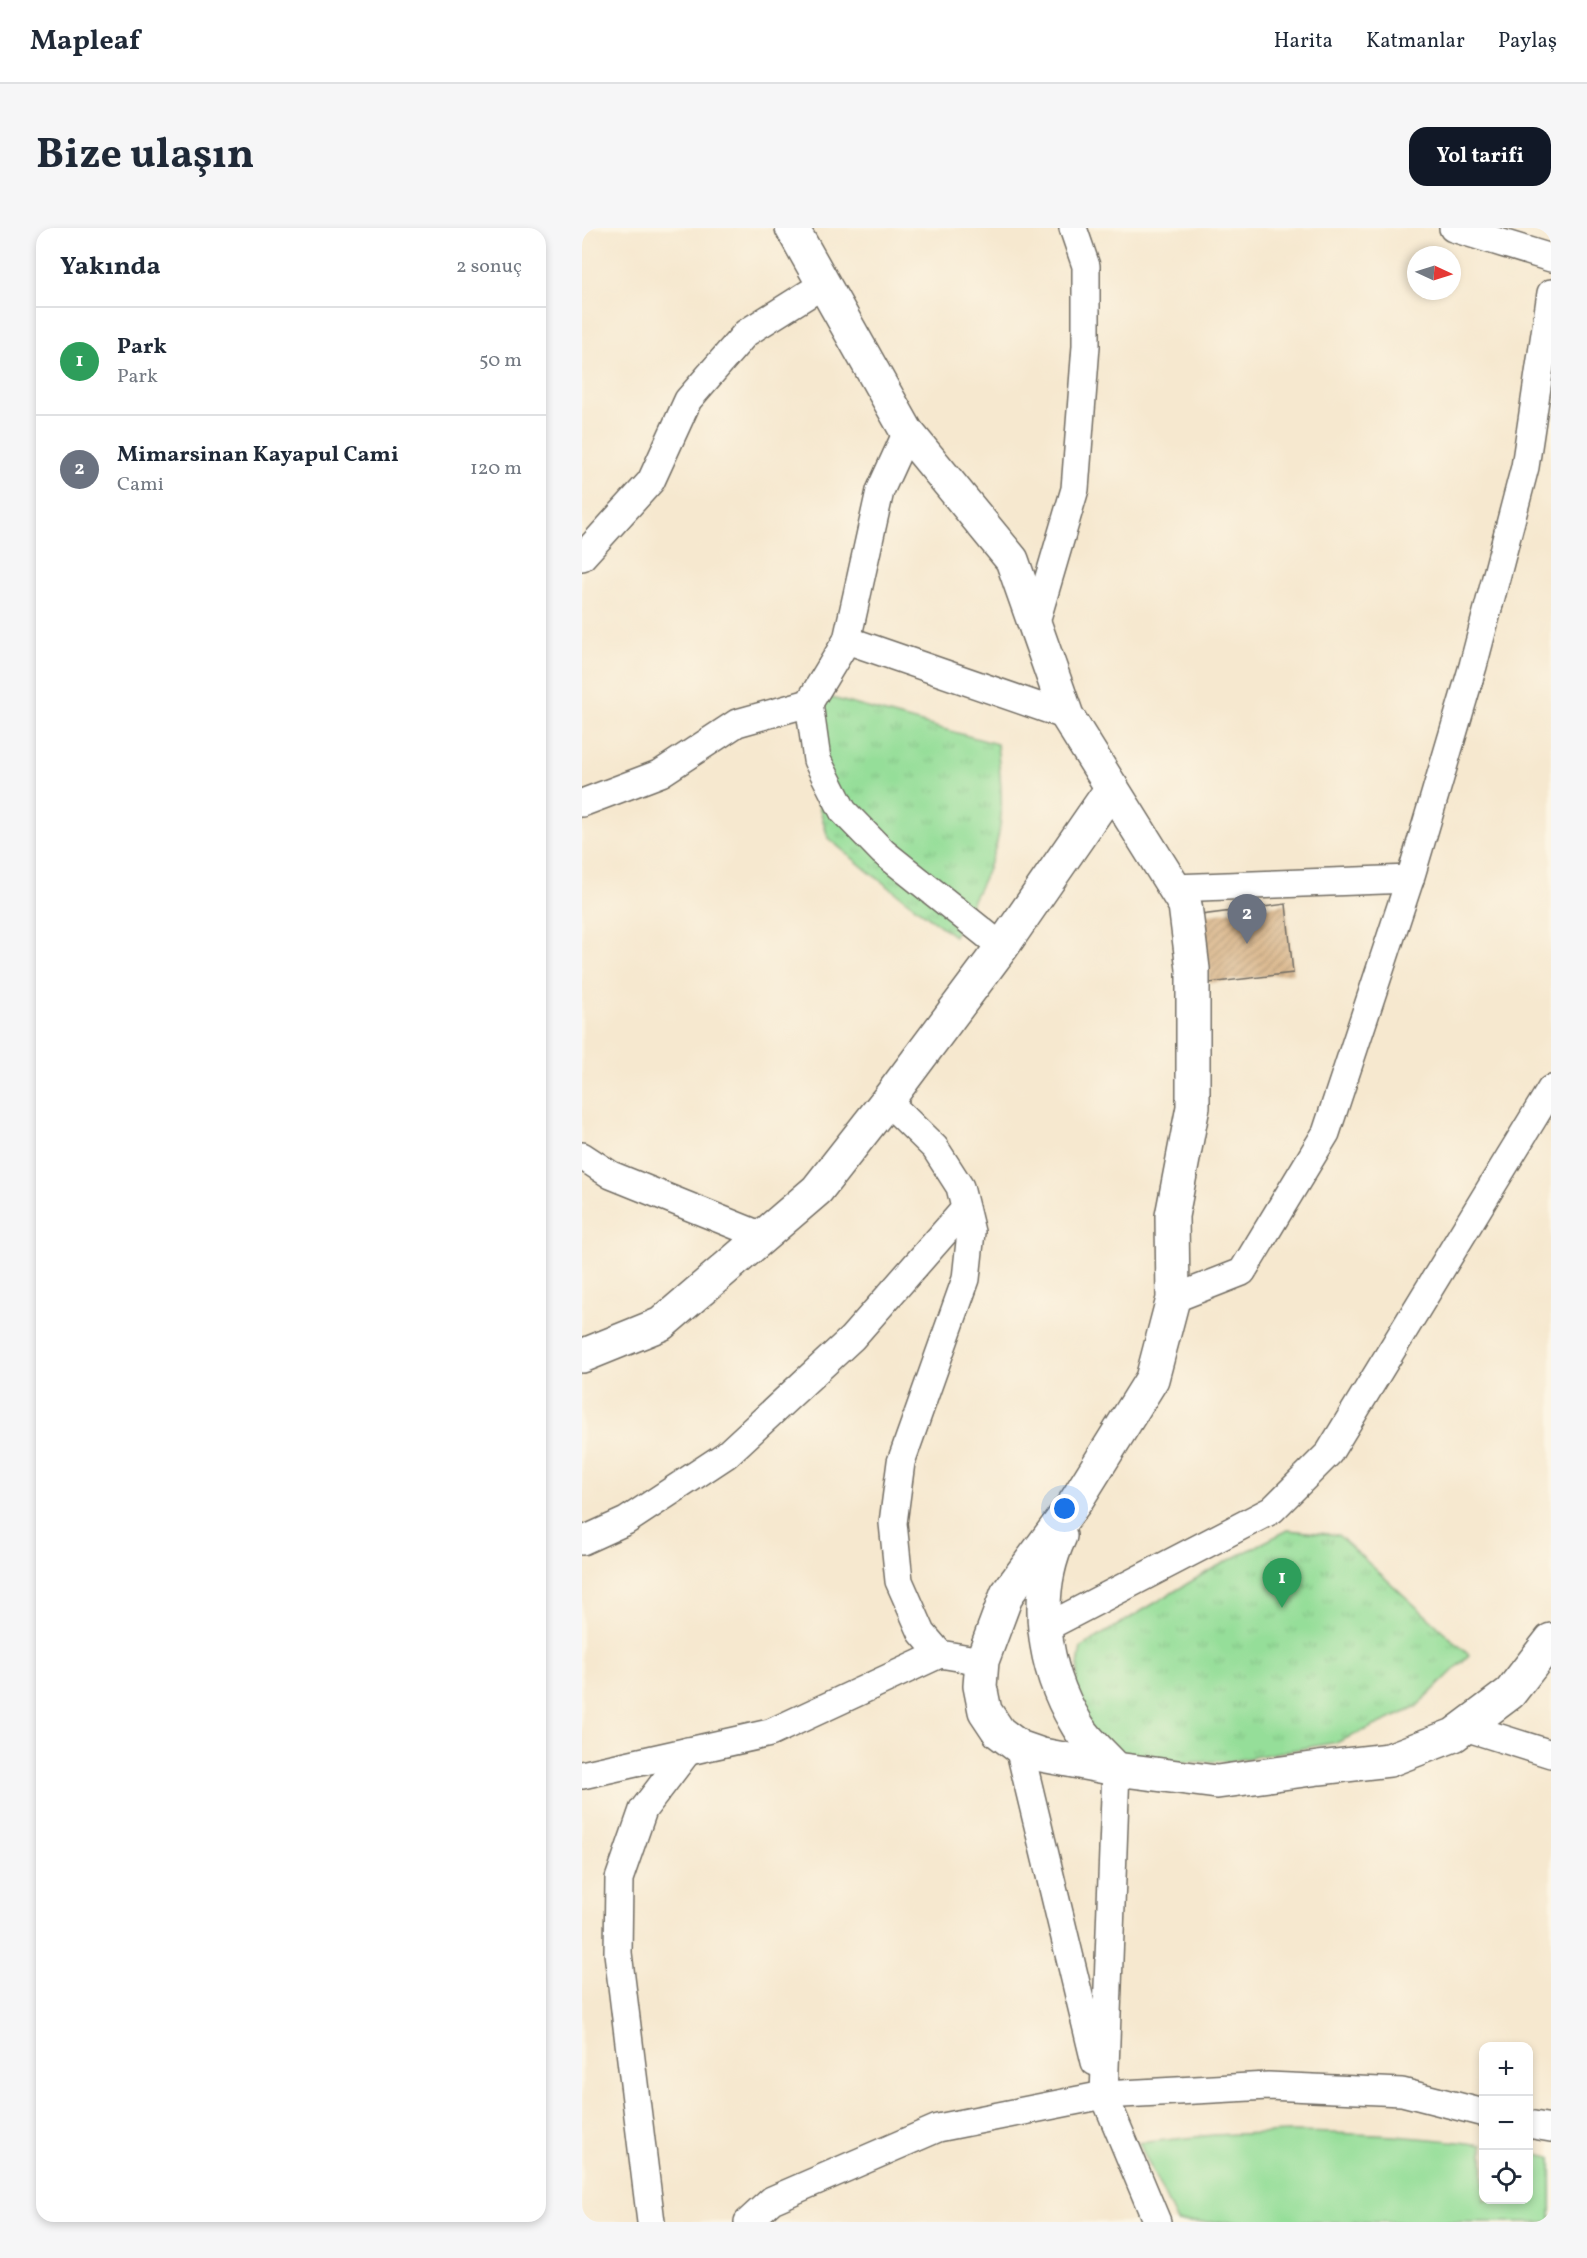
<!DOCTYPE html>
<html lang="tr">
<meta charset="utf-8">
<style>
body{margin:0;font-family:Vollkorn,serif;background:#f6f6f7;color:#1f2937}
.controls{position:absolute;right:18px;bottom:18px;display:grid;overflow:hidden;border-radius:12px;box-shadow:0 3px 9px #0003}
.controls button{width:54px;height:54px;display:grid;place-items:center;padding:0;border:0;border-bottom:2px solid #e0e1e3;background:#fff;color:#1f2937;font:30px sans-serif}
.compass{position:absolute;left:825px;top:18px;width:54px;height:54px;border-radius:50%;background:#fff;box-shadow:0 3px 9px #0003;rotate:94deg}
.you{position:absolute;left:483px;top:1281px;width:21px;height:21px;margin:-15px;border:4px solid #fff;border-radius:50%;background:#1a73e8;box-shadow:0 0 0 9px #1a73e833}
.badge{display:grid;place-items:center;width:39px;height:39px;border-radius:50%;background:#111827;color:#fff;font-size:20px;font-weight:700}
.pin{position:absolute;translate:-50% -50px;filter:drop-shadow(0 2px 3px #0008)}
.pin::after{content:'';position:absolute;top:32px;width:21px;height:18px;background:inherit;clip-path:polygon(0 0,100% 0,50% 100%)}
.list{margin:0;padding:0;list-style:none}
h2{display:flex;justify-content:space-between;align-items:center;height:78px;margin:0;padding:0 24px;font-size:26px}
h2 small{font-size:20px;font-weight:400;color:#747a83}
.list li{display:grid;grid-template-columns:39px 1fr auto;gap:18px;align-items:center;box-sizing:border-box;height:108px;padding:0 24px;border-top:2px solid #e0e1e3}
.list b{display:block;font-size:22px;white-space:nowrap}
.list p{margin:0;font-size:20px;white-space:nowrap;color:#747a83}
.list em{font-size:20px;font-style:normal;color:#747a83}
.icon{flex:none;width:33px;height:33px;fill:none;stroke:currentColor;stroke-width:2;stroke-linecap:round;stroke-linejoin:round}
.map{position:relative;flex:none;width:969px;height:1994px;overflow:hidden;border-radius:18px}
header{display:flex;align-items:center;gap:36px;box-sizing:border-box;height:84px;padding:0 30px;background:#fff;border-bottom:2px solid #e0e1e3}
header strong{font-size:28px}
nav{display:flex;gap:33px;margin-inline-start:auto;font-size:21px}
.intro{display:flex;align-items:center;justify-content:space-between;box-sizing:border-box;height:144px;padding:0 36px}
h1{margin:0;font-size:42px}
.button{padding:15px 27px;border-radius:18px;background:#111827;color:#fff;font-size:21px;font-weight:700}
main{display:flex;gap:36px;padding:0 36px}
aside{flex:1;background:#fff;border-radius:18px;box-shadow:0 3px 9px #0003}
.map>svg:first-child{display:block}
</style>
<header>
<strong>Mapleaf</strong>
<nav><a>Harita</a><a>Katmanlar</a><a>Paylaş</a></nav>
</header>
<div class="intro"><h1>Bize ulaşın</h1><a class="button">Yol tarifi</a></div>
<main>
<aside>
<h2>Yakında<small>2 sonuç</small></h2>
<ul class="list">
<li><span class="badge" style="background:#2e9e5b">1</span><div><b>Park</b><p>Park</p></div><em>50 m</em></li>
<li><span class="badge" style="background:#6b7280">2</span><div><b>Mimarsinan Kayapul Cami</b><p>Cami</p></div><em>120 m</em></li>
</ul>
</aside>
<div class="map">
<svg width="969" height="1994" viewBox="0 0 969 1994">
<defs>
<pattern id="park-tufts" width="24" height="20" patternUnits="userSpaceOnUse" patternTransform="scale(1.5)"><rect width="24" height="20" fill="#95de99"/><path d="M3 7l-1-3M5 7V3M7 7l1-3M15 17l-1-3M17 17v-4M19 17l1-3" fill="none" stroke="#81bf84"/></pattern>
<pattern id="building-hatch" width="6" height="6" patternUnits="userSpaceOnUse" patternTransform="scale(1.5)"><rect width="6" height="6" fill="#d8b488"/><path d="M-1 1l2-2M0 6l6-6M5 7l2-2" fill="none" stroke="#af936f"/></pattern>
</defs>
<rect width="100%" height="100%" fill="#fcf5e5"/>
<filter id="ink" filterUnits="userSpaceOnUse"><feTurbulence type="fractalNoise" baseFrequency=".0167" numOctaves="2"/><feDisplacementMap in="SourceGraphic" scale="12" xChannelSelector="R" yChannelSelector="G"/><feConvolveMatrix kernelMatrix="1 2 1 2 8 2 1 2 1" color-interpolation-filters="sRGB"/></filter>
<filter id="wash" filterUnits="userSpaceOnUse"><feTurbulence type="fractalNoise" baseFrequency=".008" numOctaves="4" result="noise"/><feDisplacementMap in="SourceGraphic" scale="24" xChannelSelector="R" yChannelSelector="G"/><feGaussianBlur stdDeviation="1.35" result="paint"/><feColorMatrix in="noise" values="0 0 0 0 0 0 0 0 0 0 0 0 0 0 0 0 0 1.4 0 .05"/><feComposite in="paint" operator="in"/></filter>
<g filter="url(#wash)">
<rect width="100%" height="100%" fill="#f6e8cf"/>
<!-- grass -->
<path fill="#95de99" stroke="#608462" stroke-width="1.5" d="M707,1904C773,1905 837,1908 901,1917L902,1972H946L947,1924L969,1929V1994H595L557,1915L632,1907Z"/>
<!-- park -->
<g fill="url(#park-tufts)" stroke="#608462" stroke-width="1.5">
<path d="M232,465L415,516C418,547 423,584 415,614C406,647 388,677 372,708L287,644L246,610L232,560L224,510Z"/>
<path d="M706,1302L756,1307L887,1427L833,1480L756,1514L649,1533L572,1535L506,1525L489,1486L499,1419L630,1341Z"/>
</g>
<g id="blocks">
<!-- building -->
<path fill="url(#building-hatch)" d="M704,676L711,745L627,755L619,687Z"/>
</g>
</g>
<g filter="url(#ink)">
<use href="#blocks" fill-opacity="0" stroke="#726d64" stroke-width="1.5"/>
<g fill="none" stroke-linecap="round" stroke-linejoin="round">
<!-- minor casing -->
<g stroke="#726d64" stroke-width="30">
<g id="minor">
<path d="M871,0L969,30"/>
<path d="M0,329L69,253L106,172L164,105L242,56"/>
<path d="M453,397L493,261L504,118V38L491,0"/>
<path d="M265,412L485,488"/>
<path d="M227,475L235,532L261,583L301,624L420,719"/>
<path d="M0,575L79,545L155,495L227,475L265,412L298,263L325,204"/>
<path d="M592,660L828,651"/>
<path d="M305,873L353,920L378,959L389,1004L384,1051L319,1234L311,1295L317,1353L340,1405L358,1426L400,1433"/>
<path d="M0,928L29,947L180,1008"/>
<path d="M591,1071L660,1044L744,905L828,651L891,438L943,239L969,65"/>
<path d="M0,1313L44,1293L144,1227L270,1110L383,981"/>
<path d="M463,1400L690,1282L747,1225L969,861"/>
<path d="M883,1499L969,1526"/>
<path d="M437,1519L513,1834"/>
<path d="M534,1541L522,1867L575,1994"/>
<path d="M0,1547L188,1505L358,1426"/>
<path d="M946,1896L969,1900"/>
<path d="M69,1994L36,1725L37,1651L61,1582L106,1523"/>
<path d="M166,1994L190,1972L356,1900L522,1867L686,1858L820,1864L902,1885"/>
</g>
</g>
<!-- tertiary casing -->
<g stroke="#726d64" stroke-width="36">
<g id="tertiary">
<path d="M210,0L325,204L430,332L485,488L603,677L611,741V879L590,988L591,1071L570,1151L494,1273L425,1366L400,1433L398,1458L403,1483L417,1504L437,1519L460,1527L534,1541L635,1554L737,1540L807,1532L872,1507L928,1465L969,1412"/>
<path d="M0,1128L79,1096L235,962L305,873L420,719L530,560"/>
<path d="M478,1308C450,1367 461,1440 494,1495C503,1512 521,1526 534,1541"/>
</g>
</g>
<!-- minor -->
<use href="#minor" stroke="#fff" stroke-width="27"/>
<!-- tertiary -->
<use href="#tertiary" stroke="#fff" stroke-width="33"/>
</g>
</g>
</svg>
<div class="controls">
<button>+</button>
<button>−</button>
<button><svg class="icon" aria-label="locate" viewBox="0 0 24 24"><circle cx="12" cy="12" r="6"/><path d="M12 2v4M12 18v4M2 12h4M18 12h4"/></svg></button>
</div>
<svg class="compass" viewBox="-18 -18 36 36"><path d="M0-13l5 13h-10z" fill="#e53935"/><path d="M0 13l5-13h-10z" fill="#747a83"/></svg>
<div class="you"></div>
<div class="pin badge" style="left:700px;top:1380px;background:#2e9e5b">1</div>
<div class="pin badge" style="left:665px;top:716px;background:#6b7280">2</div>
</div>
</main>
